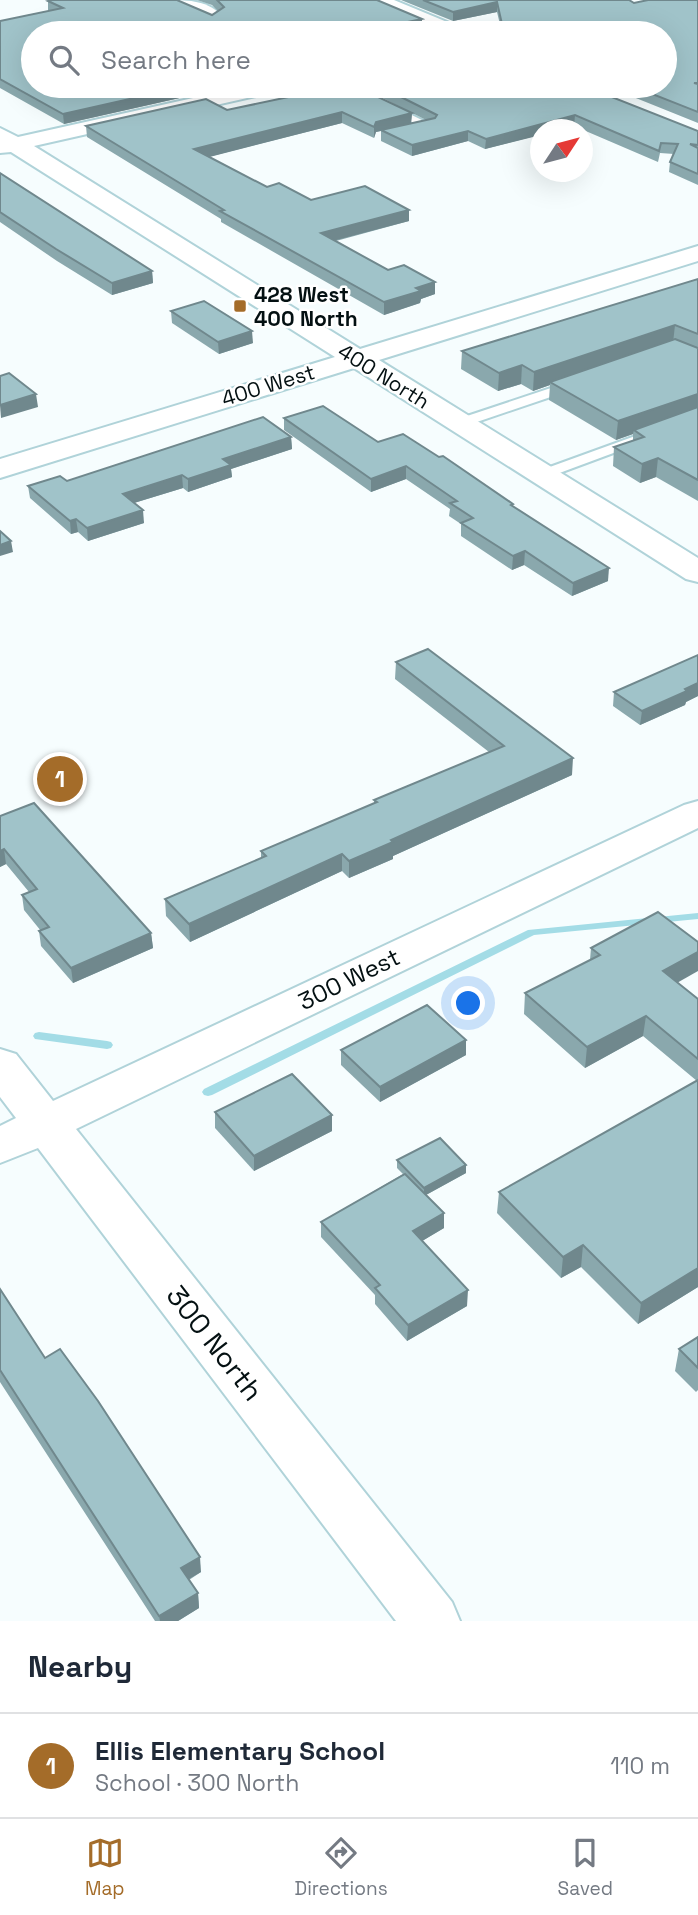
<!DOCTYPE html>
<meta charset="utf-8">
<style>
body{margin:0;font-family:"Space Grotesk",sans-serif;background:#f2f2f3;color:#1f2937}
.compass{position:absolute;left:530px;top:119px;width:63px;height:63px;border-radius:50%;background:#fff;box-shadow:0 7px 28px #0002;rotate:54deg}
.you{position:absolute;left:469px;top:1004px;width:24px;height:24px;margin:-18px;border:5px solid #fff;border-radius:50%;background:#1a73e8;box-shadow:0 0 0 10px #1a73e833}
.badge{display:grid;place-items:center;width:46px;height:46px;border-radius:50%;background:#a46c29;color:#fff;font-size:23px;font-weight:700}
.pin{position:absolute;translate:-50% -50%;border:4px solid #fff;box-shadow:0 2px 7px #0006}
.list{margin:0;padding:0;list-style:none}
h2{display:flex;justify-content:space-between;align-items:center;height:91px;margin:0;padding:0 28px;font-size:30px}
h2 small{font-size:23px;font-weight:400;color:#747a83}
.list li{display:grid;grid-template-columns:46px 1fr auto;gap:21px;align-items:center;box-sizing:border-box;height:105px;padding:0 28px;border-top:2px solid #e0e1e3}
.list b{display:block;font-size:26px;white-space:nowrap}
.list p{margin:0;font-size:23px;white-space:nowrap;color:#747a83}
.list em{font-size:23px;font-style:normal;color:#747a83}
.icon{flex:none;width:38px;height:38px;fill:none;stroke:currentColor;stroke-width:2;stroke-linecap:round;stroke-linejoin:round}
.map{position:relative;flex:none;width:698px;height:1621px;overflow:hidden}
.search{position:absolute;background:#fff;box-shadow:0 7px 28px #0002;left:21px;right:21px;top:21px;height:77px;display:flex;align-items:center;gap:18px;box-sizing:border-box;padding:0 24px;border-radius:38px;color:#747a83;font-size:26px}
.sheet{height:196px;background:#fff}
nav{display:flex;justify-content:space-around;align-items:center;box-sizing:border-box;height:98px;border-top:2px solid #e0e1e3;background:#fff;font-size:19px;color:#747a83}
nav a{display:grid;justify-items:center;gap:4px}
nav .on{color:#a46c29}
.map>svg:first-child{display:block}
</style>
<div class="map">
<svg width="698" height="1621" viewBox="0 0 698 1621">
<rect width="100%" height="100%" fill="#f6fdfe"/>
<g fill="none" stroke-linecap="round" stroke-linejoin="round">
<!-- stream -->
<g fill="#a3dce6" fill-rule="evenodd">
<path d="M698,913V919L534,935L212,1095L208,1096L204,1095L202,1092L204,1089L528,930Z"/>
<path d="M39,1032L107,1041L111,1042L113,1045L111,1048L107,1049L35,1039L33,1036L35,1033Z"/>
</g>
<!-- service casing -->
<g stroke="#b0d3d9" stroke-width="4">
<g id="service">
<path d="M340,86H353L434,126L411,131V127L418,125Z"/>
<path d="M572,381L577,382V388L465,426H455L453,423L455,420Z"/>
<path d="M638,435L645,439L643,442L546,478H536L533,475L536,472Z"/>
</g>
</g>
<!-- minor casing -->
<g stroke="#b0d3d9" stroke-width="4">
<g id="minor">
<path d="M170,0C189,0 209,1 222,16L213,22L172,4Z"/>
<path d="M369,0H394L464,29L467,33H441L371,4Z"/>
<path d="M247,86H284L281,90L274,92L34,146L360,349L698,246V261L379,360L698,558V582L686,579L354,368L0,478V459L335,357L11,152L0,153V128L18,137Z"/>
<path d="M698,801V828L76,1129L452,1602L460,1621H396L38,1148L0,1163V1126L16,1118L0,1097V1049L16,1054L53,1101L684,805Z"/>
</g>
</g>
<!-- service -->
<use href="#service" fill="#fff" fill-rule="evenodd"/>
<!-- minor -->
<use href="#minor" fill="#fff" fill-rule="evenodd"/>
</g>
<!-- wall -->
<g fill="#8aa8ad">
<path d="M197,0H377L422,28L33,33L183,87L184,97L64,124L0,88V21L50,11L48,10V1L212,15L218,11L212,5Z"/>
<path d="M401,0H629L634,3L698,0V123L606,86H665V33H502L497,12L453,21Z"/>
<path d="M367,86H584L698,131V185L669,172L670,162L674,154L660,153L658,162L574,126L485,149L468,141L412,156L381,141V131L376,132L374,138L342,123L208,157L267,187L311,200L409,221L336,241L388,270L435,282V294L421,299L420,303L384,315L221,222V219L87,137L86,126L227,110L412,113L411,123L426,120L367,90Z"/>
<path d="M0,173L152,271L153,283L112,295L57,261L0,222Z"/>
<path d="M698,279V501L656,477L640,483L613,466L614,447L633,441V434L616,440L549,400L550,385L533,391L521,384L498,391L461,369L462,351Z"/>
<path d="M171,311L253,343L219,354L172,323Z"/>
<path d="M284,418L378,442L513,504V506L608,581L572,596L524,565L512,570L461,536V524L449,516L450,509L406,479L371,492L284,430Z"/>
<path d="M291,437L292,449L231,469L232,477L188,492L183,488L134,503L144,523L88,541L78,532L71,534L30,498L28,486L67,481Z"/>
<path d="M698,655V696L686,702L685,705L640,725L613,706L614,692Z"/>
<path d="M396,662L572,775L393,856V859L349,878L342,871L190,942L166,916L165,899L261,858V851L374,804V800L489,752L395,679Z"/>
<path d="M0,816L151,933L153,948L73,983L41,946L39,931H41L24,910L22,895L29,892L6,864L0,867Z"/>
<path d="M591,948L677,983L698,999V1287L638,1324L581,1267L561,1278L497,1213L499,1192L697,1081L643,1036L585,1068L524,1014L525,993L590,960Z"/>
<path d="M341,1050L466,1055L380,1102L341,1065Z"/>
<path d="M215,1112L332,1131L254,1171L215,1128Z"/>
<path d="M397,1160L466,1165V1173L426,1195L444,1228L422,1241L467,1306L407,1341L375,1304V1295L321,1237V1222L403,1174L397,1168Z"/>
<path d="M0,1289L45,1358L201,1572L189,1580L198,1593L199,1608L178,1621H155L0,1382Z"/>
<path d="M698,1337V1390L696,1392L675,1371L679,1349Z"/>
</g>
<!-- shaded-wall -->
<g fill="#70888d">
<path d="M497,2V12L453,21V12Z"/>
<path d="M422,19V28L399,33H355Z"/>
<path d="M183,87L184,97L64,124L63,114Z"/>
<path d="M342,112V123L194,161V149Z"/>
<path d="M412,113L411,124L376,132L374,138V127L376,122Z"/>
<path d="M575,115L574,126L560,130H541V135L485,149L486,139Z"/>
<path d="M468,131V141L412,156V145Z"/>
<path d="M409,210V221L321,244V233Z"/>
<path d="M152,271L153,283L112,295V283Z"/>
<path d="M435,282V294L421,299L420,303L384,315V302L416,288Z"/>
<path d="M675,325L673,343L550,382V385L533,391L534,372Z"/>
<path d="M252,331L253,343L219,354L218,342Z"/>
<path d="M522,365L521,384L498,391L499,373Z"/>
<path d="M36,394L38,407L1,418L0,405Z"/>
<path d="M698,394V411L634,430L633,434L616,440L618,421Z"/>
<path d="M291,437L292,449L231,469L232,477L188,492V479L223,459Z"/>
<path d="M658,458L656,477L640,483L642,464Z"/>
<path d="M406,466V479L371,492V479Z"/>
<path d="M182,475L183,488L124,506L123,494Z"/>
<path d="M143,510L144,523L88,541L87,528Z"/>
<path d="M76,519L78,532L71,534L70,521Z"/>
<path d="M11,541L13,552L0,556V545Z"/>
<path d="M525,551L524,565L512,570L513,556Z"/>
<path d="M609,568L608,581L572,596L573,583Z"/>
<path d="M698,683V696L686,702L685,705L640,725L642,711Z"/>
<path d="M573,758L572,775L393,856V859L349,878V861L391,840Z"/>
<path d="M4,849L6,864L0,867V851Z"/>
<path d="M342,854V871L190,942L189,924Z"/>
<path d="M151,933L153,948L73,983L71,968Z"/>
<path d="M698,952V971L661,992L663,971Z"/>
<path d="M646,1016L643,1036L585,1068L587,1047Z"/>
<path d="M466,1040V1055L380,1102V1087Z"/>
<path d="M332,1115V1131L254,1171V1156Z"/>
<path d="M466,1165V1173L424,1196V1188Z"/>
<path d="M444,1213V1228L412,1247L413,1231Z"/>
<path d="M583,1245L581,1267L561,1278L563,1257Z"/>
<path d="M698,1268V1287L638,1324L641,1303Z"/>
<path d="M468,1290L467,1306L407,1341L408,1325Z"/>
<path d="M200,1557L201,1572L182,1583L181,1568Z"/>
<path d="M198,1593L199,1608L178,1621H160L159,1616Z"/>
</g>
<!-- building -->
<g fill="#a0c3c9" stroke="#70888d" stroke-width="2">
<path d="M52,0H177L212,15L224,7L217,0H377L422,19L355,33H33V86H180L183,87L63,114L0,79V21L63,8L48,1Z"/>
<path d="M423,0H629L634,3L648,0H698V83H694L698,84V112L632,86H665V33H504L497,2L453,12Z"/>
<path d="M341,86H355L412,113L376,122L374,127L342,112L194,149L267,187L279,183L311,200L365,186L409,210L321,233L388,270L404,265L435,282L416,288L421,291L384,302L220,211L224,210L86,126L206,99L227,110Z"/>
<path d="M379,86H584L698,131V145L690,144L698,148V174L670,162L678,144L661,143L659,151L575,115L486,139L468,131L412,145L381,130L435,118L437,115Z"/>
<path d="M0,173L152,271L112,283L56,249L0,212Z"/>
<path d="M698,279V334L675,325L534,372L522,365L499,373L462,351Z"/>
<path d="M204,301L252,331L218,342L171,311Z"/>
<path d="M675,339L698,348V394L618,421L550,382Z"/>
<path d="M9,373L36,394L0,405V376Z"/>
<path d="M323,406L378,442L403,434L439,457L443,456L513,504L511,505L609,568L573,583L525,551L513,556L461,523L473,518L450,503L457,501L406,466L371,479L284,418Z"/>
<path d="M698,407V480L658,458L642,464L614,447L644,437L634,430Z"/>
<path d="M263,417L291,437L223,459L231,465L188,479L182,475L123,494L143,510L87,528L76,519L70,521L28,486L60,476L67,481Z"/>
<path d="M0,531L11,541L0,545Z"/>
<path d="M428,649L573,758L391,840L393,842L349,861L342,854L189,924L165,899L266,856L261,851L377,802L374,800L504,746L396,662Z"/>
<path d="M698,655V683L685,689L687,691L642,711L614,692Z"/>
<path d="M34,803L151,933L71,968L39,931L49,927L22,895L37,889L4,849L0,851V816Z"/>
<path d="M658,912L698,942V952L663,971L698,999V1059L646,1016L587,1047L525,993L600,955L591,948Z"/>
<path d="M427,1005L466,1040L380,1087L341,1050Z"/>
<path d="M292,1074L332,1115L254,1156L215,1112Z"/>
<path d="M698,1080V1268L641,1303L583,1245L563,1257L499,1192Z"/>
<path d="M440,1138L466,1165L424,1188L397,1160Z"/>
<path d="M405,1174L444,1213L413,1231L468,1290L408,1325L375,1288L380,1285L321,1222Z"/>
<path d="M0,1289L45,1358L60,1349L98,1401L200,1557L181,1568L198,1593L159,1616L0,1370Z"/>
<path d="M698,1337V1368L679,1349Z"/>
</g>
<!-- markers -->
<rect fill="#a46c29" stroke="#fff" stroke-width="2.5" x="233" y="299" width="14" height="14" rx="3.5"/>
<g text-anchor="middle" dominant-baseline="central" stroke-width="5" stroke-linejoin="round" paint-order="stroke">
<!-- far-poi labels -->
<g font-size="21" font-weight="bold" fill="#041012" stroke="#fff" text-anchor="start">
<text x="254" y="294">428 West<tspan x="254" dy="24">400 North</tspan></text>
</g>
<!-- far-street labels -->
<g font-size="21" fill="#041012" stroke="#fff">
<text transform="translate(384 376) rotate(32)">400 North</text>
<text transform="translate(268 385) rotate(-17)">400 West</text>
</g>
<!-- street labels -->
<g font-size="24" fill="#041012" stroke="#fff">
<text transform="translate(349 979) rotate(-26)">300 West</text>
</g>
<!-- near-street labels -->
<g font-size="28" fill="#041012" stroke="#fff">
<text transform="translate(215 1343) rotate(52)">300 North</text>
</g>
</g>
</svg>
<svg class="compass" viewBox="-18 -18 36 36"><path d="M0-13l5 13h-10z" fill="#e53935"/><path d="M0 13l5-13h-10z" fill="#747a83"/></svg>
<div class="you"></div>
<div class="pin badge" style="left:60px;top:779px">1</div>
<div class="search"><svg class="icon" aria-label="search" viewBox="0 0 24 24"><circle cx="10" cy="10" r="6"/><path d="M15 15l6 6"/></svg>Search here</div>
</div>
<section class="sheet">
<h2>Nearby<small></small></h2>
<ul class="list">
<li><span class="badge">1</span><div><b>Ellis Elementary School</b><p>School · 300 North</p></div><em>110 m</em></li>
</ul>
</section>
<nav>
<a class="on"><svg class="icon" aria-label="map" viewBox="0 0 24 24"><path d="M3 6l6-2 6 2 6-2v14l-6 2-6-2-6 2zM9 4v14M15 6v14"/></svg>Map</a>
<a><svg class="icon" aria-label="directions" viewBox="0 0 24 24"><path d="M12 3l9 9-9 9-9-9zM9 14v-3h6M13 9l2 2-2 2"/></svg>Directions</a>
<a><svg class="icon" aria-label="saved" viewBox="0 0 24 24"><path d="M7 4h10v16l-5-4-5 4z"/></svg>Saved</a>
</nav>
